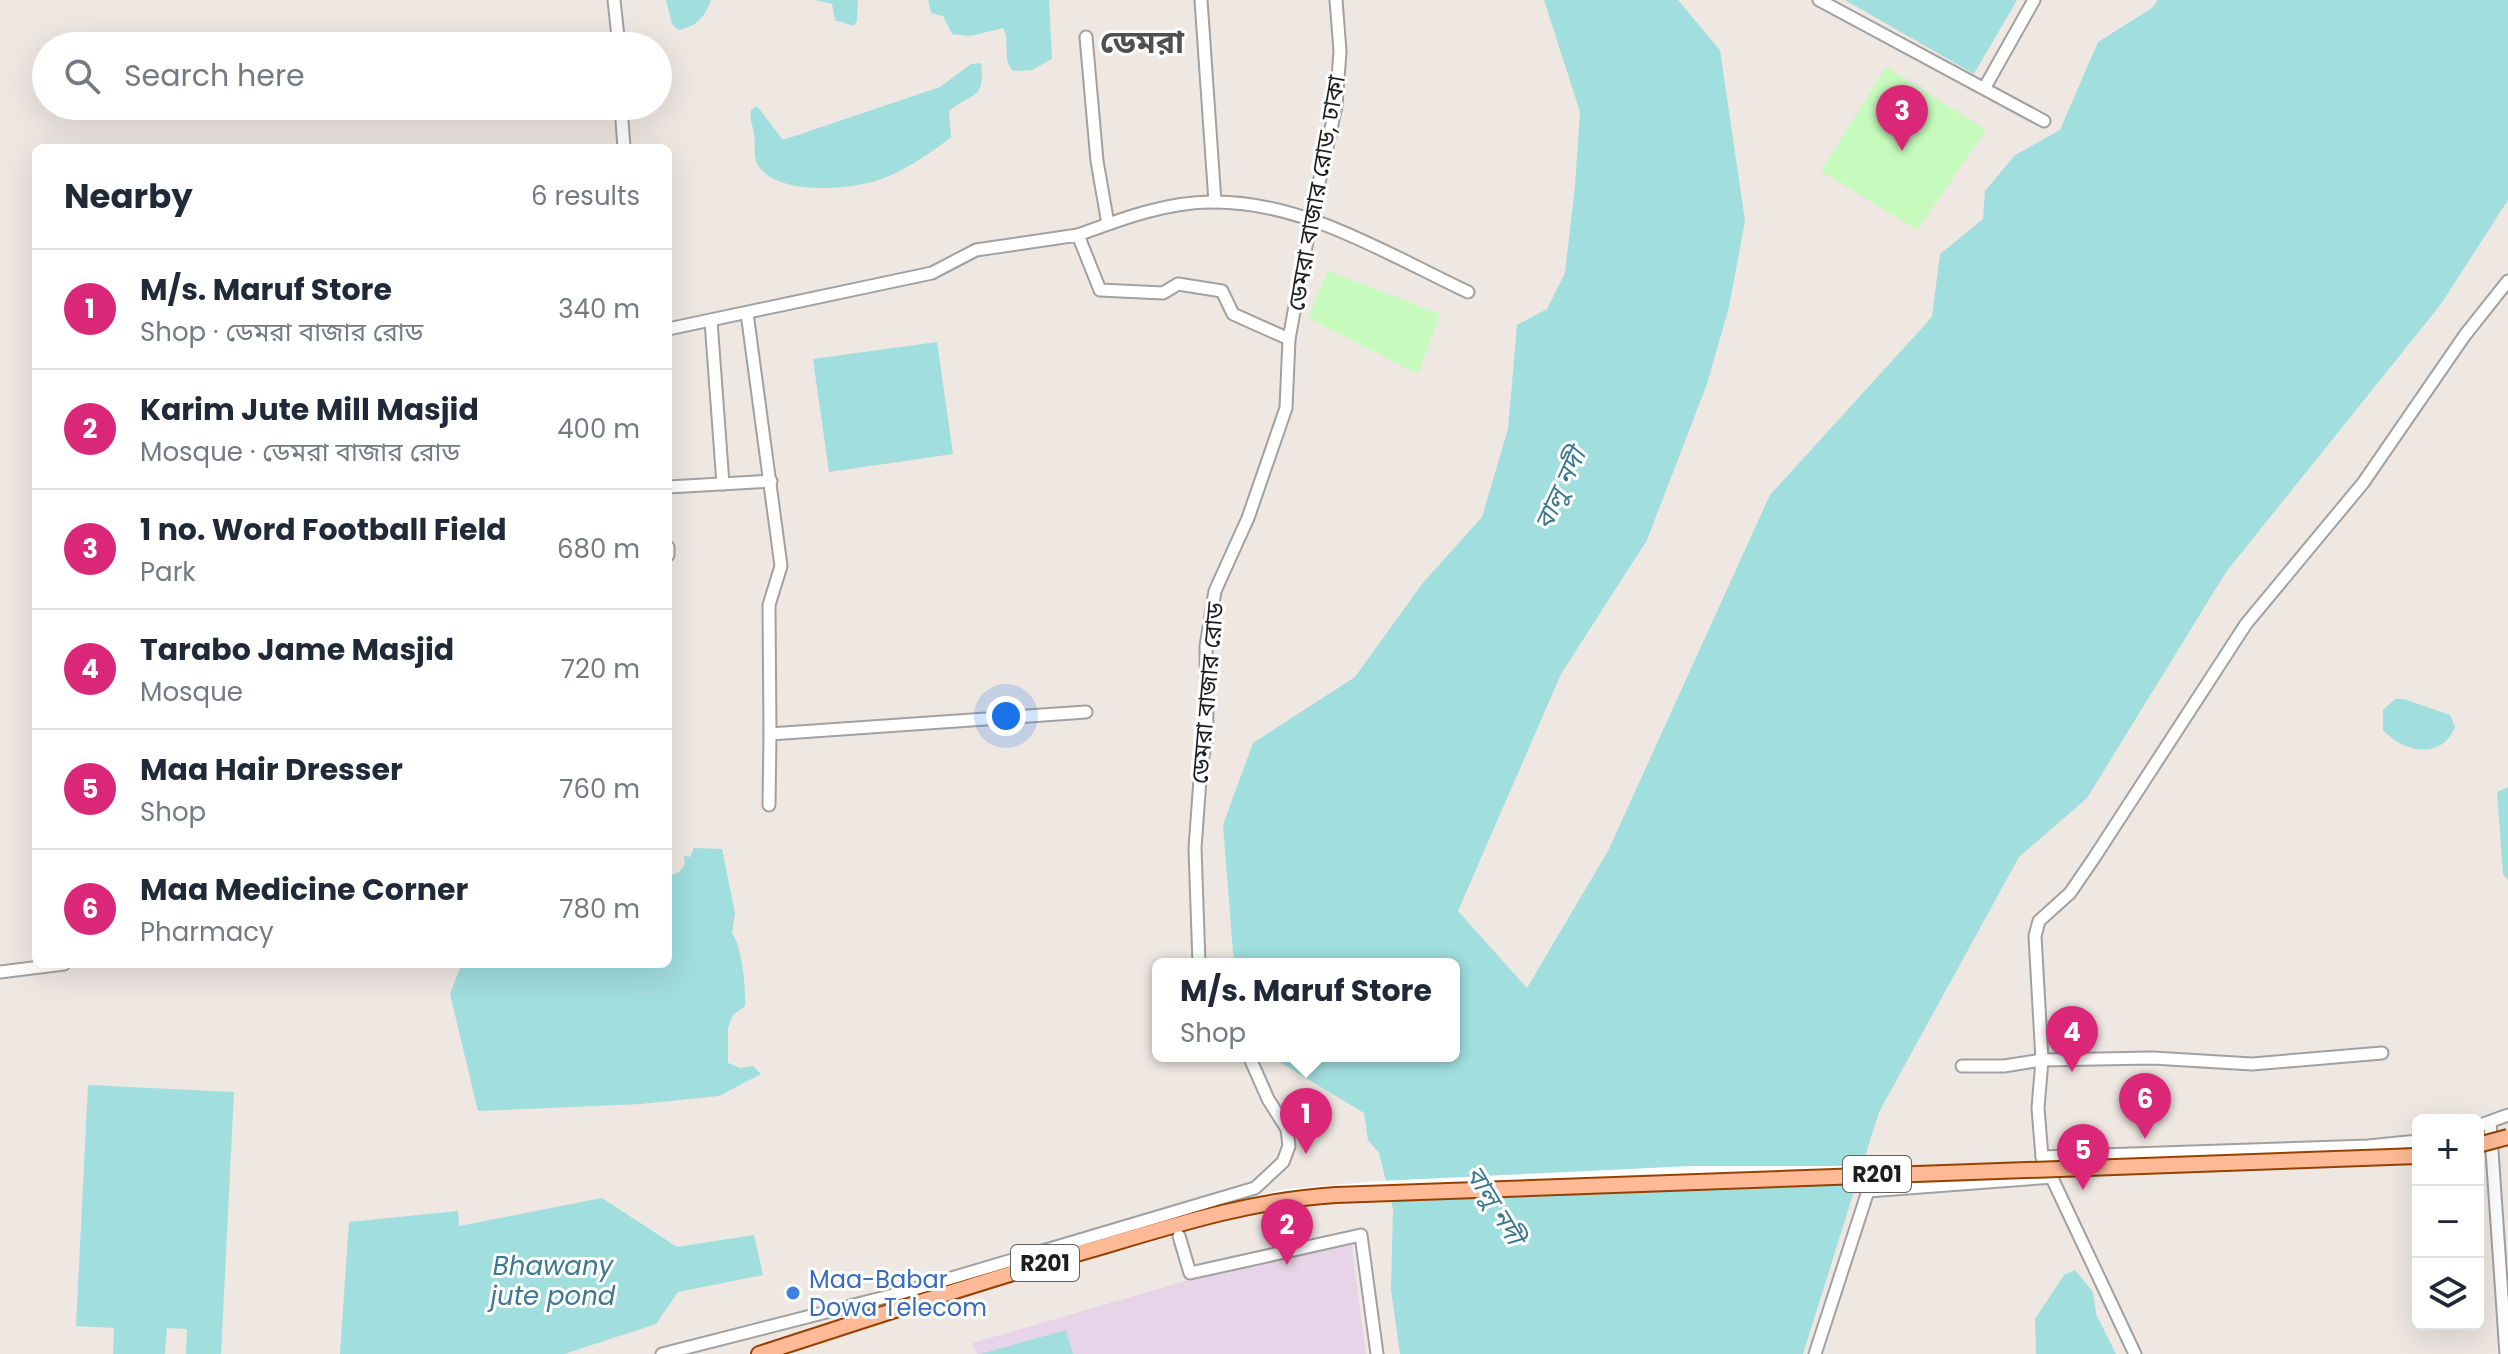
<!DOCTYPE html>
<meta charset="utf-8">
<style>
body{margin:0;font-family:Poppins,"Noto Sans Bengali",sans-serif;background:#f6f6f7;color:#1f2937}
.controls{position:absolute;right:24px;bottom:24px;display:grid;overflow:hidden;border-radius:12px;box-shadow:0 8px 32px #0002}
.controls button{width:72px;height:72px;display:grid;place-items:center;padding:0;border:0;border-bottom:2px solid #e0e1e3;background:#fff;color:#1f2937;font:40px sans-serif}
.you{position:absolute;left:1006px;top:716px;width:28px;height:28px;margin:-20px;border:6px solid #fff;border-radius:50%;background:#1a73e8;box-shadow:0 0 0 12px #1a73e833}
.badge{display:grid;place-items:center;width:52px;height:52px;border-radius:50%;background:#db2777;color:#fff;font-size:26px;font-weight:700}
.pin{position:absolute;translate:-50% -66px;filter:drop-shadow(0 2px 4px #0008)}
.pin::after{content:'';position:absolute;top:42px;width:28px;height:24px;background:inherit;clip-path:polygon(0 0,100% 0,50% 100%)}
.popup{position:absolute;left:1152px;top:958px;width:308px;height:104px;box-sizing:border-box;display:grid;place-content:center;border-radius:12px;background:#fff;filter:drop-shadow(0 2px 6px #0005);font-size:26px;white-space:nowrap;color:#747a83}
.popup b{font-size:30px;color:#1f2937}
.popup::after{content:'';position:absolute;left:50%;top:100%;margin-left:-16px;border:16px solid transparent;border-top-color:#fff}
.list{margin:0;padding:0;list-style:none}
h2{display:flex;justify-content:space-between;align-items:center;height:104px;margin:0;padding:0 32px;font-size:34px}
h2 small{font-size:26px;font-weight:400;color:#747a83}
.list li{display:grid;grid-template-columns:52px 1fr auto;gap:24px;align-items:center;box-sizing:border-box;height:120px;padding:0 32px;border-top:2px solid #e0e1e3}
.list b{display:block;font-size:30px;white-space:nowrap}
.list p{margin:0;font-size:26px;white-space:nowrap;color:#747a83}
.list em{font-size:26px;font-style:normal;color:#747a83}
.icon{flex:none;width:44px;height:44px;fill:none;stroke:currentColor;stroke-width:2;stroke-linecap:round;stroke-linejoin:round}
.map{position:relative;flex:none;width:2508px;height:1354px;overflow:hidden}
.search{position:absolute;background:#fff;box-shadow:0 8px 32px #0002;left:32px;top:32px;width:640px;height:88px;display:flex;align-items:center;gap:20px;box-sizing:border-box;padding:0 28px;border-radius:44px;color:#747a83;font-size:30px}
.panel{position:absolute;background:#fff;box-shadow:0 8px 32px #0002;left:32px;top:144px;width:640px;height:824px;border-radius:12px}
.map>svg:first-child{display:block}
</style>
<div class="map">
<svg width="2508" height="1354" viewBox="0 0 2508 1354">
<rect width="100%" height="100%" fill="#eee7e2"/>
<!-- industrial -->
<path fill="#e7d4e8" d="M1350,1233L1366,1354H977L973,1343Z"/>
<!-- park -->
<g fill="#c6fbbd">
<path d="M1886,67L1986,130L1917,230L1821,171Z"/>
<path d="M1328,271L1440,314L1418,374L1308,318Z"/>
</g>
<!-- water -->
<g fill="#a1dede">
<path d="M666,0H711C705,17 696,27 678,30L672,24Z"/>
<path d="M815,0H858L857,21L853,26L835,20L832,4Z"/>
<path d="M928,0H1049L1052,59L1032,70L1014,71C1001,62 1011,41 1003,28L971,36L952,34L943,16L931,13Z"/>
<path d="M1544,0H1678L1720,50L1745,221L1729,307L1707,384L1647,540L1561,674L1458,911L1527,988L1608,851L1770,495L1932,317L1940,254L1983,219L1985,191L2015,155L2060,130L2098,42L2152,8L2158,0H2508V200L2441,304L2226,572L2087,798L2019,857L1879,1112L1803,1354H1400L1391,1290L1393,1209L1379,1153L1368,1140L1364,1113L1269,1056H1454V964H1234L1223,825L1253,743L1355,677L1422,584L1482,517L1508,429L1517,325L1547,309L1565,273L1575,186L1580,112Z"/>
<path d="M1845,0H2017L1974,74Z"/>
<path d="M981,63C986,101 970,93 949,111L951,137C931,153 900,174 875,181C847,190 775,195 758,165C752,155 756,144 754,134C753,125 749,120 751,110L757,106L783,140L940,87L971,64Z"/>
<path d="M937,342L953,454L829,472L813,359Z"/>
<path d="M2395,699H2404L2450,715L2455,727C2442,760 2404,753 2383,730V710Z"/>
<path d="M2508,787V880L2503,874L2497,792Z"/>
<path d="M694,848L722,849L735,913L732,933C742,946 746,988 745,1006L733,1015L728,1028V1063L740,1068L753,1066L761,1074L719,1096L641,1104L478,1111L450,994L460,968L454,964H668V876L679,872L685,864L684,856L690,857Z"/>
<path d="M88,1085L234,1092L221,1354H186L187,1329L167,1328L165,1354H113L114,1328L76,1326Z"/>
<path d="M602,1198L677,1247L754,1235L763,1275L678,1292L656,1324L564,1354H340L349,1222L458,1211L459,1226Z"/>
<path d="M2075,1270L2093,1292L2096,1314L2116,1354H2036L2035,1319L2064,1275Z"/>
<path d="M1066,1330L1073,1354H980Z"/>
</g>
<!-- pier -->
<path fill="#fff" d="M1691,1166H1960L1290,1203L1231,1217L1227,1203L1286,1189L1380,1181Z"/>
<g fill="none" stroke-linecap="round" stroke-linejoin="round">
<!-- minor casing -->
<g stroke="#a1a1a1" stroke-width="15">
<g id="minor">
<path d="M614,0L619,46"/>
<path d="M1201,0L1215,202"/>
<path d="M1819,0L2044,121"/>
<path d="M1086,37L1097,161L1108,224"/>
<path d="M1985,87L2034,0"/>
<path d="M621,106L624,148"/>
<path d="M1078,235C1121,219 1169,201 1215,202C1305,202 1389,255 1468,292"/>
<path d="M747,313L781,566L769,605L770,734L1086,712"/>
<path d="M711,321L723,484"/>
<path d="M668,329L932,273L976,250L1078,235L1100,290L1163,293L1178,284L1222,291L1233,314L1289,339"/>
<path d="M668,487L771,481"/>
<path d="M668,547V555"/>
<path d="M769,805L770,734"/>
<path d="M1199,964L1195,848L1201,766L1207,736L1206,646L1215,591L1248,518L1286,408L1289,339L1311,219L1336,106L1340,51L1336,0"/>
<path d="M0,972L64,964"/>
<path d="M1962,1066H2004L2042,1060L2153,1058L2252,1064L2382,1053"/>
<path d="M2490,1122L2506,1354"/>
<path d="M2478,1126L2508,1115"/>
<path d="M2042,1157L2368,1146L2418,1141"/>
<path d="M1179,1236L1190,1273L1361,1235L1377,1354"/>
<path d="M662,1354L901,1293L1255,1188L1283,1162L1289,1146L1287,1129L1268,1099L1249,1056"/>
<path d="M1815,1354L1868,1191L2053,1177"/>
<path d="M2135,1354L2042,1157L2038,1108L2042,1060L2035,936L2039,921L2070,893L2094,858L2246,624L2363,483L2465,335L2508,281"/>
</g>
</g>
<!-- major casing -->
<g stroke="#954200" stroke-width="18">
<path id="major" d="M759,1354C874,1317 988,1279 1104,1246C1181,1223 1255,1200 1336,1195"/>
</g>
<!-- minor -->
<use href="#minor" stroke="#fff" stroke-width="11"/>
<!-- major -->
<use href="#major" stroke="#feba97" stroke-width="14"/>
<!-- major-bridge casing -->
<g stroke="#954200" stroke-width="18" stroke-linecap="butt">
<g id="major-bridge">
<path d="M2478,1145L2508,1137"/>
<path d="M1336,1195L2418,1156"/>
</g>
</g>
<!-- major-bridge -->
<use href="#major-bridge" stroke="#feba97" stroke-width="14"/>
</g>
<!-- markers -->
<circle fill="#3f7fe0" stroke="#fff" stroke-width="3" cx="793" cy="1293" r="8"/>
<g text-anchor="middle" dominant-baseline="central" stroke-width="6" stroke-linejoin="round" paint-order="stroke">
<!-- shield labels -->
<g fill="#fff" stroke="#616161" stroke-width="2">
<rect x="1843" y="1156" width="68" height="36" rx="6"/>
<rect x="1011" y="1245" width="68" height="36" rx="6"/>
</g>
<g font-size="22" font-weight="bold" fill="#1d1d1d">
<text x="1877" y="1174">R201</text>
<text x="1045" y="1263">R201</text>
</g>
<!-- street labels -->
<g font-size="24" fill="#1d1d1d" stroke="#fff">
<text transform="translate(1316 193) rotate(-80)">ডেমরা বাজার রোড, ঢাকা</text>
<text transform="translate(1207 693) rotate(-85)">ডেমরা বাজার রোড</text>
</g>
<!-- shop labels -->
<g font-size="24" fill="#366cbe" stroke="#fff" text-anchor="start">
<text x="809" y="1279">Maa-Babar<tspan x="809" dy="28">Dowa Telecom</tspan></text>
</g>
<!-- water labels -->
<g font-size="26" font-style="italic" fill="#3c788f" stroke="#fff">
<text transform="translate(1560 489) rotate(-65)">বালু নদী</text>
<text transform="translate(1495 1205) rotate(59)">বালু নদী</text>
<text x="553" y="1266">Bhawany<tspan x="553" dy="30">jute pond</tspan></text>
</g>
<!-- district labels -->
<g font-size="32" font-weight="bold" fill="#505050" stroke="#fff">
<text x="1142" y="41">ডেমরা</text>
</g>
</g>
</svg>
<div class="controls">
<button>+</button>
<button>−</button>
<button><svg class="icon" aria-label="layers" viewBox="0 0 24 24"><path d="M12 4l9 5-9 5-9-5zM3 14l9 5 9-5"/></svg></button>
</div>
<div class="you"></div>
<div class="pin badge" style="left:1306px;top:1154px">1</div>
<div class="popup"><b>M/s. Maruf Store</b>Shop</div>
<div class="pin badge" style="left:1287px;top:1265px">2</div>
<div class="pin badge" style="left:1902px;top:151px">3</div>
<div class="pin badge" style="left:2072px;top:1072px">4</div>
<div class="pin badge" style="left:2083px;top:1190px">5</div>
<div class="pin badge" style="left:2145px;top:1139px">6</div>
<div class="search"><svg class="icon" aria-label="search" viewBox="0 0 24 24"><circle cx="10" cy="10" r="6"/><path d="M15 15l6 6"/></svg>Search here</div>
<section class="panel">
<h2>Nearby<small>6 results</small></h2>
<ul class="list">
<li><span class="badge">1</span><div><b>M/s. Maruf Store</b><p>Shop · ডেমরা বাজার রোড</p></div><em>340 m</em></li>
<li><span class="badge">2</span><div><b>Karim Jute Mill Masjid</b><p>Mosque · ডেমরা বাজার রোড</p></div><em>400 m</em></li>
<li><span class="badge">3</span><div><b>1 no. Word Football Field</b><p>Park</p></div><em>680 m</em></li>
<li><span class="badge">4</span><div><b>Tarabo Jame Masjid</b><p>Mosque</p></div><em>720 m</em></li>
<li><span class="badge">5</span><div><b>Maa Hair Dresser</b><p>Shop</p></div><em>760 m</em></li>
<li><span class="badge">6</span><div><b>Maa Medicine Corner</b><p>Pharmacy</p></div><em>780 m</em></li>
</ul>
</section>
</div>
